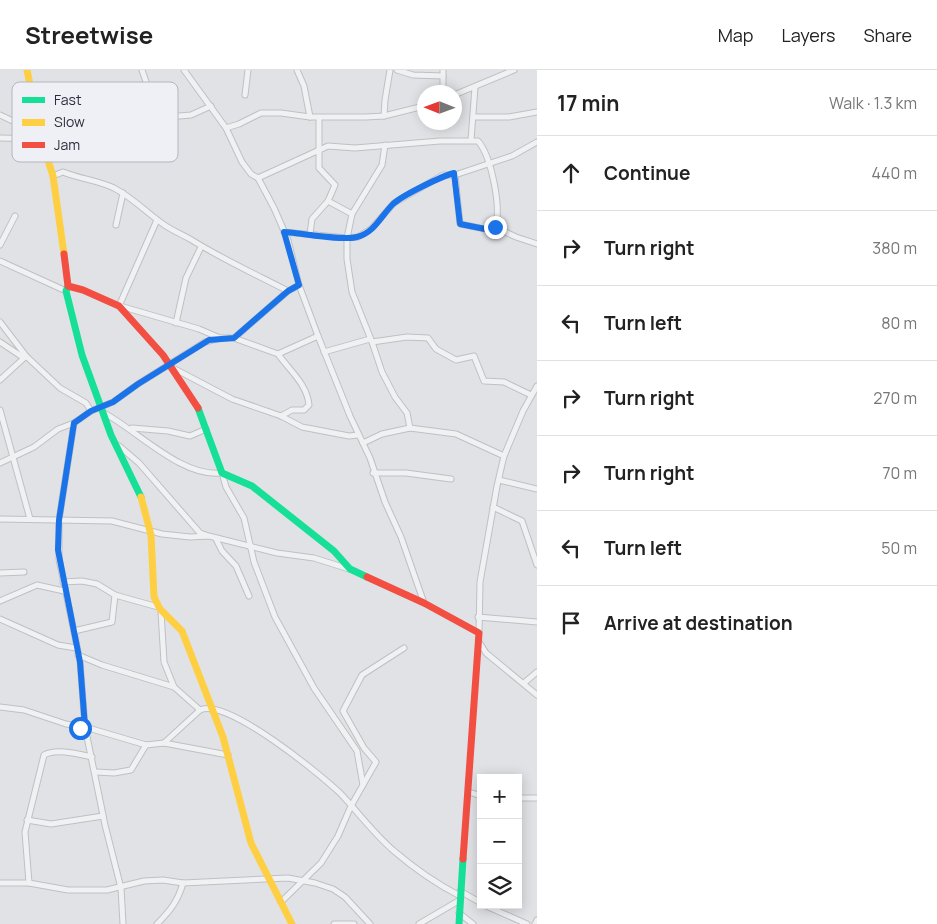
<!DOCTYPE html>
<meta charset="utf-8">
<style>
body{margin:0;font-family:Manrope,sans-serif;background:#f2f2f2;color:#222}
.controls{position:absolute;right:15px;bottom:15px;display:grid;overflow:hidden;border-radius:0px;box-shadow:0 2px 12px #0003}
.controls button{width:45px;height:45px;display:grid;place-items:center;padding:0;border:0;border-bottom:1px solid #e0e0e0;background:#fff;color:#222;font:25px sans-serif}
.compass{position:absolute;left:417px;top:15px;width:45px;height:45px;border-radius:50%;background:#fff;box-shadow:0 2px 12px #0003;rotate:271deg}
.stop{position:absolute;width:15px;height:15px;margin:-11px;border:4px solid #1a73e8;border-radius:50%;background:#fff}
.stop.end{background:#1a73e8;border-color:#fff;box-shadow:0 1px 5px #0008}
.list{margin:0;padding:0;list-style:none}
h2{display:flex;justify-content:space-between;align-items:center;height:65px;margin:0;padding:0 20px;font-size:21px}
h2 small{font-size:16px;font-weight:400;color:#767676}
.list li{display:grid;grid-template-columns:32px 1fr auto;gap:15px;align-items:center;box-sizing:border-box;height:75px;padding:0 20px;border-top:1px solid #e0e0e0}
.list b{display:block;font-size:19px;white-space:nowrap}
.list em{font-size:16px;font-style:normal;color:#767676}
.icon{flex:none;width:28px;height:28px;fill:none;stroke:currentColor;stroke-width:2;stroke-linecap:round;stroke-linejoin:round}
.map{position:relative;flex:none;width:537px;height:854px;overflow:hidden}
header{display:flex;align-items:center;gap:30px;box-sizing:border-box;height:70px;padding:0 25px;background:#fff;border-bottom:1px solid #e0e0e0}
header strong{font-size:24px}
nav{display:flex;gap:28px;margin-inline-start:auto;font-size:18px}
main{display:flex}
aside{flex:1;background:#fff}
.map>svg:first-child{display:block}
</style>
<header>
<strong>Streetwise</strong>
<nav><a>Map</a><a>Layers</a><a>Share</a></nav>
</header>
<main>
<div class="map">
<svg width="537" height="854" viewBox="0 0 537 854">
<rect width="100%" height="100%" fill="#e1e2e6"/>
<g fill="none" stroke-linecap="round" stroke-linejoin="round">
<!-- street casing -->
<g stroke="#bfc0c4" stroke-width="7">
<g id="street">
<path d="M142,0L152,29L149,43L155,48"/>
<path d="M184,0L226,58L242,92L251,104L258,108L274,138L288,170L299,215L318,266L350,346L370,388L385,432L401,467L424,533"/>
<path d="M297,0L304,16L310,47"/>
<path d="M397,0L413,5L443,6"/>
<path d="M443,22V0"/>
<path d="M245,25L248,0"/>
<path d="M454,25L514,0"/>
<path d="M0,45L17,53L39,58"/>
<path d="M384,46L385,30L390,0"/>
<path d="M473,47H509L537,42"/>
<path d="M319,48V98L335,115L328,131L352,144"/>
<path d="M226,58L239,54L261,43H281L310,47H366L384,46L424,36"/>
<path d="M132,61L155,48L191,45L211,36"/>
<path d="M0,68L41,69"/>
<path d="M471,70L475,17"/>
<path d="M385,75L382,95L352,144L347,168V189L352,222L372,272L382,302L395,327L407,343L410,358"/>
<path d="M455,105L460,154L490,160L495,157"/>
<path d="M53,106L63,102C80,109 97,110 114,118C133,128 146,142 163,154C171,160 181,164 190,169C222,189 255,204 288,221"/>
<path d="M258,108L328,76L355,78L440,71H478C491,86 502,138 495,157L516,167L537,174"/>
<path d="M116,155L123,123"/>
<path d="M284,162L347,168L358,167L371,159L394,133L443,105H455L512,86L537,72"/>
<path d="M310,164L312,149L328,131"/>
<path d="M0,175L15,146"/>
<path d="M0,191L66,221"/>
<path d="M119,236L157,150"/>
<path d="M120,236L199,259L220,268H234L278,284L318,266"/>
<path d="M0,252L26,286"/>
<path d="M176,253L186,208L201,177"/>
<path d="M234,268L288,221L299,215"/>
<path d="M0,272L24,288L26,286L60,318L86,333L91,341"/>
<path d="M372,272L407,267L428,268L436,279L456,290L474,286L484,311L504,312L531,325"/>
<path d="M324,282L370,269"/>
<path d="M278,284C290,301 307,314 309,335L304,340H292L281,346"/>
<path d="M171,297L232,329L281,346L302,357L349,366L358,365"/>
<path d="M0,310L24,288"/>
<path d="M0,340L30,449"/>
<path d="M104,343C138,361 182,408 222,403L226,417L244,448L254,492L275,547L314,618L357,681L363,715"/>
<path d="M74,353L59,450V489L80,591L85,657L105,755L121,818L123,854"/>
<path d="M132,358L168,361L190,366L206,359"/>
<path d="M363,373L382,364L410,358L456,364L504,386"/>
<path d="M119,376L139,393L200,463L206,465"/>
<path d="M0,393L34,377L58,359L74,353L91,341L113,332L138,314L205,272L220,268"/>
<path d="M373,403H406L451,409"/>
<path d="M499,410L537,419"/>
<path d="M493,437L522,451L537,495"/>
<path d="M0,449L112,451L162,464L190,467L209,466L277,483L314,488L349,499"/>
<path d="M216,469L222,481L236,496L249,526"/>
<path d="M0,503L24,502"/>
<path d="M63,512L82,511L97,514L115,525L158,537"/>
<path d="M0,531L37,515L64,521"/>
<path d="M161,542L164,592L174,617"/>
<path d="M478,547L537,552"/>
<path d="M0,549L58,575L76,578"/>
<path d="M74,561L112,552L115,525"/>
<path d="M479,563L480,512L497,416L504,386L523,341L537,316"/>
<path d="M479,572L486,583L537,625"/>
<path d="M78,585L102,595L174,617L200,640C226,627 320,704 340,723C358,742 374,764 394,781C415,799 435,813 460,826"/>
<path d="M524,613L537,602"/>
<path d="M0,637L24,640L66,654L85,657L146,675L164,673L228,685"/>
<path d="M164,673L200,640"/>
<path d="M96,702L114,703L131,700L146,675"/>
<path d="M469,722L481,726"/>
<path d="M518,728H537"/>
<path d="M27,750L51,754L103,746"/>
<path d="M0,813H29L68,820H107L144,811L163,810L183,813L288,808L315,813L333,819L345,827L370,854"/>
<path d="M29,813L25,762L44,685C56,678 78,684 92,687"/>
<path d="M460,821L481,833"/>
<path d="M281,832L321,793L338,766L351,736L376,692L364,678L343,641L362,605L404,578"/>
<path d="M484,835L527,854"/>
<path d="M459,843L473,854"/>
<path d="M157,854C170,841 178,831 183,813"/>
<path d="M334,854H354"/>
<path d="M419,854L460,830"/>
<path d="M535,854L537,850"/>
</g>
</g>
<!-- street -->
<use href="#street" stroke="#f0f1f3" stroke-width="5"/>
<!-- fast -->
<g stroke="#16e098" stroke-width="7">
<path d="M68,216L66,221L82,285L111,365L141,427"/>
<path d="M198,338L222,403L252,416L334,481L350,499L367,507"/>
<path d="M459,854L463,789"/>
</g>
<!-- slow -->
<g stroke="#ffcf43" stroke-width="7">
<path d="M27,0L41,69L53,106L64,184"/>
<path d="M141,427L151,465L154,527L160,539L182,561L223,667L251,773L292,854"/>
</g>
<!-- jam -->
<g stroke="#f24e42" stroke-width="7">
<path d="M64,184L68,216L83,220L119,236L163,285L198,338"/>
<path d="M367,507L424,533L479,563L463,789"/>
</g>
</g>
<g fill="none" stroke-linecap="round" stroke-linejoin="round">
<!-- route -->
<path stroke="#1a73e8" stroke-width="6" d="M80,658L85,657L80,592L58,480L59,450L74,353L91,341L113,332L138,314L209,270L234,268L288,221L299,215L284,162C302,163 341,171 357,167C374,163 381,146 393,134C403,125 442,106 454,103L460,154L490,160L495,157"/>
</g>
<!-- legend -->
<rect x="12" y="12" width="166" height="80" rx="8" fill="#eff0f5" stroke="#b4b6be" stroke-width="1"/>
<rect x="22" y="27" width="23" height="6" fill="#16e098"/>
<rect x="22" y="49" width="23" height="7" fill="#ffcf43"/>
<rect x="22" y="72" width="23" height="6" fill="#f24e42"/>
<g font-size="14" fill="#2a2e3c">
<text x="54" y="35">Fast</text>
<text x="54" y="57">Slow</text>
<text x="54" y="80">Jam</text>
</g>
</svg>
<div class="controls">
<button>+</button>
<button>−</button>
<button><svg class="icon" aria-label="layers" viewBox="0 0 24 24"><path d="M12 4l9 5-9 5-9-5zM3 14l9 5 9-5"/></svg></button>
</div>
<svg class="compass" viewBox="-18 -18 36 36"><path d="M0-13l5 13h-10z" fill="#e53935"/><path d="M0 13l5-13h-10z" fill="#767676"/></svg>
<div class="stop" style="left:80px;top:658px"></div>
<div class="stop end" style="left:495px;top:157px"></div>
</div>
<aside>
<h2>17 min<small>Walk · 1.3 km</small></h2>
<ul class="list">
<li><svg class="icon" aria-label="ahead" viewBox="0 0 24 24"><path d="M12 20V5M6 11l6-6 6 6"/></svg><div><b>Continue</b></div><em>440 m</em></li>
<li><svg class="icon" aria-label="right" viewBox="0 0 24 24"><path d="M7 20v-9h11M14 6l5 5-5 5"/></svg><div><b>Turn right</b></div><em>380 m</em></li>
<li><svg class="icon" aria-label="left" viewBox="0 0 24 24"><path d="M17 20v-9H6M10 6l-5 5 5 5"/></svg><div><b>Turn left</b></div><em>80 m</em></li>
<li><svg class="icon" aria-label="right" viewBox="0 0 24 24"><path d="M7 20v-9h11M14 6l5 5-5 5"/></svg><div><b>Turn right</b></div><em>270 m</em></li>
<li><svg class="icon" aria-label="right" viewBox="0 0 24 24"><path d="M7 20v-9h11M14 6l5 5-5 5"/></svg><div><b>Turn right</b></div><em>70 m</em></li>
<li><svg class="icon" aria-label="left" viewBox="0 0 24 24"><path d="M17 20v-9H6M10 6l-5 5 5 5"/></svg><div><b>Turn left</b></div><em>50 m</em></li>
<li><svg class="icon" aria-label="arrive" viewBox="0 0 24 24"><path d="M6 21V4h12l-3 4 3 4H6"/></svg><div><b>Arrive at destination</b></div></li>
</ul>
</aside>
</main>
